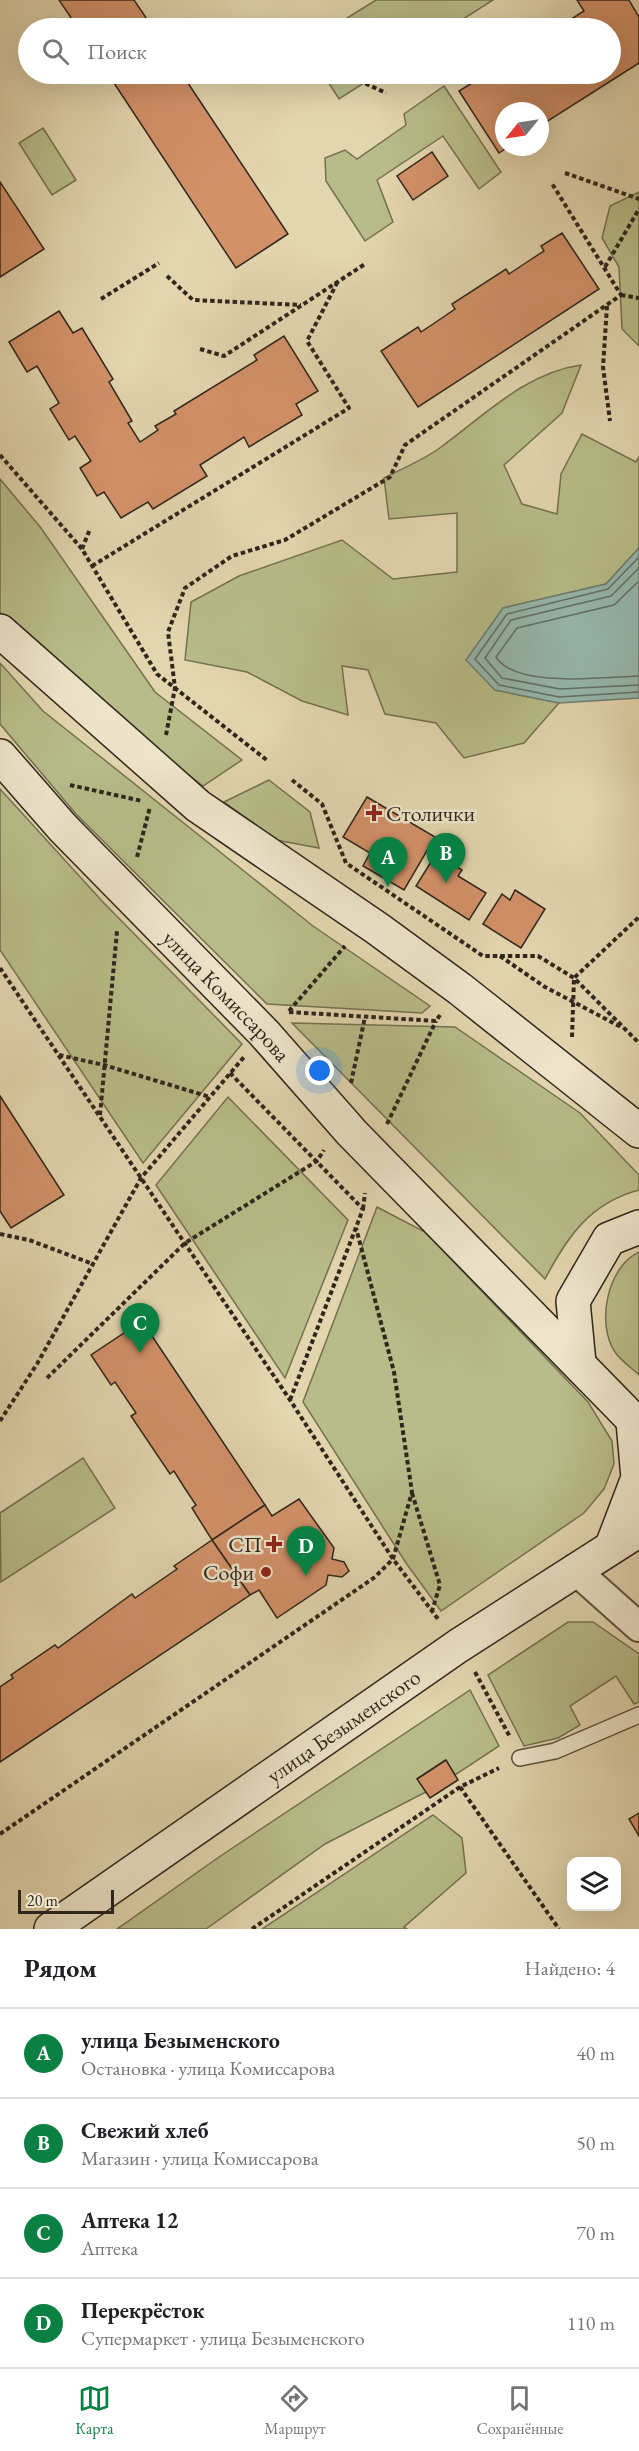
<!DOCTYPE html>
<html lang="ru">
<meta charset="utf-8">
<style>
body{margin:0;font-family:"EB Garamond",serif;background:#f2f2f2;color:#202124}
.controls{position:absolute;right:18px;bottom:18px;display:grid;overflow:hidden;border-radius:12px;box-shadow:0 6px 24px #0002}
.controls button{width:54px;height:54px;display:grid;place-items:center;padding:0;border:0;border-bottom:2px solid #e0e0e0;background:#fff;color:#202124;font:30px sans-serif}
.compass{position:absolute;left:495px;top:102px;width:54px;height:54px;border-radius:50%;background:#fff;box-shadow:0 6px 24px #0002;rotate:240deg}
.scale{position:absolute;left:18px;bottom:15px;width:96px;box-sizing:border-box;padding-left:6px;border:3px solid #2f261c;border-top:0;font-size:16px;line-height:21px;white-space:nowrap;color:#2f261c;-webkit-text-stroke:4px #ede4ca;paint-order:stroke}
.you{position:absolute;left:320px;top:1071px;width:21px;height:21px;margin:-15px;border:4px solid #fff;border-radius:50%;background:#1a73e8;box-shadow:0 0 0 9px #1a73e833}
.badge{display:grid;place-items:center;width:39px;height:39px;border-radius:50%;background:#0b8043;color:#fff;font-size:20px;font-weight:700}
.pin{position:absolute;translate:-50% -50px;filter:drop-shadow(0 2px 3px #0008)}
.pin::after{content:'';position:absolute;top:32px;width:21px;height:18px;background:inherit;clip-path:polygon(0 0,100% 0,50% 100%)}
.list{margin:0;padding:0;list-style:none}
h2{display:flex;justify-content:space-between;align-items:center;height:78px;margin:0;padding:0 24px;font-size:26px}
h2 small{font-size:20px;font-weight:400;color:#757577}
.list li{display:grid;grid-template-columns:39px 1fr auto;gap:18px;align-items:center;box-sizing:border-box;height:90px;padding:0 24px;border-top:2px solid #e0e0e0}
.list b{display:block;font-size:22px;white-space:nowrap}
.list p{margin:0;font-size:20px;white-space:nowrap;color:#757577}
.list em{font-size:20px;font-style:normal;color:#757577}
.icon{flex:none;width:33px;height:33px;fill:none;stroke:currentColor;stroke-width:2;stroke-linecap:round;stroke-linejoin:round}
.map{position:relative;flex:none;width:639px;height:1929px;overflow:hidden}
.search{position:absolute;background:#fff;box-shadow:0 6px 24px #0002;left:18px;right:18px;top:18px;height:66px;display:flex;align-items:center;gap:15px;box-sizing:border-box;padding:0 21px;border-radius:33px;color:#757577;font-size:22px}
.sheet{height:438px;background:#fff}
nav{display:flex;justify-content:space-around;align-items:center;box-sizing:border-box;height:84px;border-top:2px solid #e0e0e0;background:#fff;font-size:16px;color:#757577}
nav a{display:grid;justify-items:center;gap:3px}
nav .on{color:#0b8043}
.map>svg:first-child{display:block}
</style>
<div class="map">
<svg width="639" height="1929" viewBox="0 0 639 1929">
<rect width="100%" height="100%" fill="#e3d5ae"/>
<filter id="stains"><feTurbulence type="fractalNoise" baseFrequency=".00333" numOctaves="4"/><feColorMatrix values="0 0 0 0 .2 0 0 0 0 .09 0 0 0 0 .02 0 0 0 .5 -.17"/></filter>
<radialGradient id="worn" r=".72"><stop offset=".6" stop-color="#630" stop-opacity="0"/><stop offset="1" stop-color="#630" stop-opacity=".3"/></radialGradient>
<!-- green -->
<g fill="#b7bc88" stroke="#737152" stroke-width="1.5">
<path d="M376,0H493L449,28H331Z"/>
<path d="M323,74H378L339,99Z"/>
<path d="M444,86L501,172L479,189L443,136L377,180L393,222L365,241L326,181L325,158L345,150L357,159L406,125L404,114Z"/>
<path d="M43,128L76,180L52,195L19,143Z"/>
<path d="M639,192V346L622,329L619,267L602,238L610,206Z"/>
<path d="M581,365L562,413L504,465L522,504L557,514L561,474L582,434L636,462L639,457V548L606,584L503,608L495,690L559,703L524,743L464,758L436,723L385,714L368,670L342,666L348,715L302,701L247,672L185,660L191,602L239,576L342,540L393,579L457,572V513L389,519L384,478C403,468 424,460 441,447C485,415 525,373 581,365Z"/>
<path d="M0,479L41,528L155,692L242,760L203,786L109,714L3,617L0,612Z"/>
<path d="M0,663L43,711L313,926L430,1006L422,1013L267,1004L76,814L0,724Z"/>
<path d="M269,780L310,812L319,848L276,840L224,802Z"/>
<path d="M0,789L102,901L242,1044L143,1163L0,950Z"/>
<path d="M292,1023L455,1027L580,1113L639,1175V1190C590,1203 567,1237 545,1279Z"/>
<path d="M228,1097L348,1220L285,1378L156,1185Z"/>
<path d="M377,1207L425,1232L588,1402L612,1441L614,1464L604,1489L584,1513L441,1611L406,1563L303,1402Z"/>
<path d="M639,1252V1375C632,1368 621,1361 615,1352C596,1324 607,1267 639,1252Z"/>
<path d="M83,1458L115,1508L1,1582L0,1513Z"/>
<path d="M568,1622H593L639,1654V1702L634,1704L616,1676L570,1706L580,1725L558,1738L524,1746L488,1675Z"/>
<path d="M470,1690L499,1746L455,1775L445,1760L418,1778L426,1792L325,1844L206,1929H117L219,1857Z"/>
<path d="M433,1815L462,1838L466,1873L404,1927L407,1929H262Z"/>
</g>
<!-- water -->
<path fill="#95b8ae" stroke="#6c7e74" stroke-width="1.5" d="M639,548V698L559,703L495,690L466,660L503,608L606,584Z"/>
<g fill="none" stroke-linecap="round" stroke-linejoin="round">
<!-- shore -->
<g stroke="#626f65" stroke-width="1.5">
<path d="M639,557L608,589L507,614L475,659L499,685L559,697L639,692"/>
<path d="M639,568L611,596L511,620L485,658L502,678L560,689L639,685"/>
<path d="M639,581L614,605L517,628L496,657C516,689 605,677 639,676"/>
</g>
</g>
<!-- building -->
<g fill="#d29169" stroke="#2f261c" stroke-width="1.5">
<path d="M59,0H134L153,28H78Z"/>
<path d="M577,0H629L639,17V63L540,126V111H504V147H508L499,153L459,91L487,74H610V28H557L584,11Z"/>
<path d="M108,74H182L288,234L236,268Z"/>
<path d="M432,152L448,176L413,200L397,176Z"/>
<path d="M0,182L44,249L0,277Z"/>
<path d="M562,233L599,289L418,407L381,351L418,327L421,332L436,322L455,309L452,304L506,269L509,274L527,262L544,251L541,246Z"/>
<path d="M59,311L73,333L82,328L113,379L109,382L132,421L128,423L140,442L158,430L155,426L176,414L174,411L257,360L254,355L284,336L318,391L296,404L302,415L249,447L244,437L200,465L207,476L153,509L148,502L121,518L104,492L97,496L80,468L91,461L75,436L69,440L50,409L59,403L37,366L27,372L9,342Z"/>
<path d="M367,797L435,837L404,890L363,866L370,853L343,837Z"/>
<path d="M436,854L462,870L458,876L486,893L469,920L416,886Z"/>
<path d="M515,890L545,909L521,948L483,924L502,894L510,900Z"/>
<path d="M0,1096L64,1195L11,1228L0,1211Z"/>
<path d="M142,1321L265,1505L212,1540L192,1508L196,1505L184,1487L174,1471L170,1474L131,1416L136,1413L115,1382L111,1385L91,1355Z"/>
<path d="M299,1499L334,1548L332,1559L344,1562L349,1571L342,1577L328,1575L326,1585L277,1618L259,1590L250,1595L212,1540L265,1505L272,1516Z"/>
<path d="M212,1540L250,1595L0,1762V1687L13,1678L11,1675L55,1645L58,1648L132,1594L135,1598L177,1569L174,1566Z"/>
<path d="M446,1760L458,1780L430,1798L417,1779Z"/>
<path d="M639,1813V1836L629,1819Z"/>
</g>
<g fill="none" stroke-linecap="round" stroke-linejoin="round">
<!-- service casing -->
<g stroke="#5c5240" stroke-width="18">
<path id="service" d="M520,1758L555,1751L639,1715"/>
</g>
<!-- minor casing -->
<g stroke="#5c5240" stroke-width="32">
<path id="minor" d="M574,1569L639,1627"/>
</g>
<!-- secondary casing -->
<g stroke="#2f261c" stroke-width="36">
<g id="secondary">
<path d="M0,631L198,806L378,929L460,989L639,1131"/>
<path id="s1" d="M0,756L63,828L264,1033L352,1133L639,1426"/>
<path d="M579,1363L573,1301L609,1239L639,1227"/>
<path d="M612,1546L638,1478L633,1422"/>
<path id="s2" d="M51,1929L458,1646L639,1530"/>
</g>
</g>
<!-- path -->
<g stroke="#2f261c" stroke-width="4" stroke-dasharray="4.5 3" stroke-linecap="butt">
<path d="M345,74L386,93"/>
<path d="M565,173L639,199"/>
<path d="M605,267L639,209"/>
<path d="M167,276L193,300L301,305"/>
<path d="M621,295L639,298"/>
<path d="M101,299L159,263"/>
<path d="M607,306L603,367L610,421"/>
<path d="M200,349L224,356L365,264"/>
<path d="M0,455L82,549L157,674L268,761"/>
<path d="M82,549L90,529"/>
<path d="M92,566L349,408L307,341L338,281"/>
<path d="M166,735L175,688L168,632L185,588L232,556L285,540L390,477L405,445L621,295L551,182"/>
<path d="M292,780L322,804L346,863L483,956H538L574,978L639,1043"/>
<path d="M70,785L142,801"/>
<path d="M137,857L150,807"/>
<path d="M500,956L545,987L623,1028"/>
<path d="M0,968L290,1400L393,1559L438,1619"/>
<path d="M289,1011L345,946"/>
<path d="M289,1012L436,1021L440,1015"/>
<path d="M572,1037L574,978L639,917"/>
<path d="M59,1055L104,1065L210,1097"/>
<path d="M230,1073L363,1209L290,1400"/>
<path d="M351,1083L365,1017"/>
<path d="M100,1115L117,931"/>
<path d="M387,1124L436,1021"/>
<path d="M363,1209L365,1193"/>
<path d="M0,1234L29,1240L93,1264"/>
<path d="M47,1378L185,1243L317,1161L324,1150"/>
<path d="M0,1421L37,1364L141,1178L244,1057"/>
<path d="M412,1493L440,1585L432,1611"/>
<path d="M475,1672L510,1737"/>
<path d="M460,1787L559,1929"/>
<path d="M0,1834L375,1577L393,1559L412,1492L394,1372L356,1228"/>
<path d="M252,1929L460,1787L499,1768"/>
</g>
<!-- service -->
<use href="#service" stroke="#ede4ca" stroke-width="15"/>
<!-- minor -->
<use href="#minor" stroke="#ede4ca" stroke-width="28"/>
<!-- secondary -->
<use href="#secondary" stroke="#ede4ca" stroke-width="33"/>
</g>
<!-- markers -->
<g fill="#8f2418" stroke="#ede4ca" stroke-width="2">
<path d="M371 804h6v6h6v6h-6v6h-6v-6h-6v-6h6z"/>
<path d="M271 1535h6v6h6v6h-6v6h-6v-6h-6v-6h6z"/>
<circle cx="266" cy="1572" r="6"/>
</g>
<g text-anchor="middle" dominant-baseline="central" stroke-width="5" stroke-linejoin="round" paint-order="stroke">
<!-- poi labels -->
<g font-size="22" fill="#2f261c" stroke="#ede4ca" text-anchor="end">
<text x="386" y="813" text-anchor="start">Столички</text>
<text x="262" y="1544">СП</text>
<text x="254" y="1572">Софи</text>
</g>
<!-- street labels -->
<g font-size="22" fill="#2f261c" stroke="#ede4ca">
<text stroke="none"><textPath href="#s1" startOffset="330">улица Комиссарова</textPath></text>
<text stroke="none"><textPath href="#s2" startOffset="356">улица Безыменского</textPath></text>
</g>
</g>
<rect width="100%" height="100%" filter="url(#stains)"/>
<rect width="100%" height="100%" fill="url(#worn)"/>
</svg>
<div class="controls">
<button><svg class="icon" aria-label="layers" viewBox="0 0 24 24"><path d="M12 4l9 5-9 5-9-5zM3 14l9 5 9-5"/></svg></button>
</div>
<svg class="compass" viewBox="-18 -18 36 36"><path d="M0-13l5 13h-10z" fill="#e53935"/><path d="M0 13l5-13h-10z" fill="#757577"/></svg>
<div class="scale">20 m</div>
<div class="you"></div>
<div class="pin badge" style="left:388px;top:887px">A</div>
<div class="pin badge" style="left:446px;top:883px">B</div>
<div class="pin badge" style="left:140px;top:1353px">C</div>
<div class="pin badge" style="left:306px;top:1576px">D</div>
<div class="search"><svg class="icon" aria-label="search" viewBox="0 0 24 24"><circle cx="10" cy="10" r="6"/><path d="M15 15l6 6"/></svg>Поиск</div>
</div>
<section class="sheet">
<h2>Рядом<small>Найдено: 4</small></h2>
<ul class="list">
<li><span class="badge">A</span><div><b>улица Безыменского</b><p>Остановка · улица Комиссарова</p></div><em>40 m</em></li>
<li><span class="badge">B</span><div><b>Свежий хлеб</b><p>Магазин · улица Комиссарова</p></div><em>50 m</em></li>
<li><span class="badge">C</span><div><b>Аптека 12</b><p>Аптека</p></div><em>70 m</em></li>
<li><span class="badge">D</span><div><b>Перекрёсток</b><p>Супермаркет · улица Безыменского</p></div><em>110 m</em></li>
</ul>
</section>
<nav>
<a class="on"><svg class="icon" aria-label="map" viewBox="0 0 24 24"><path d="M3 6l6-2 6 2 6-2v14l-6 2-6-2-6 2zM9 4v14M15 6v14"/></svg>Карта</a>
<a><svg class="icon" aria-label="directions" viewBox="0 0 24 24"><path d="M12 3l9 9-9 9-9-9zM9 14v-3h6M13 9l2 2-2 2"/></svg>Маршрут</a>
<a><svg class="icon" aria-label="saved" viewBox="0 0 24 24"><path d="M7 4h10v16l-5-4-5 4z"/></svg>Сохранённые</a>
</nav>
